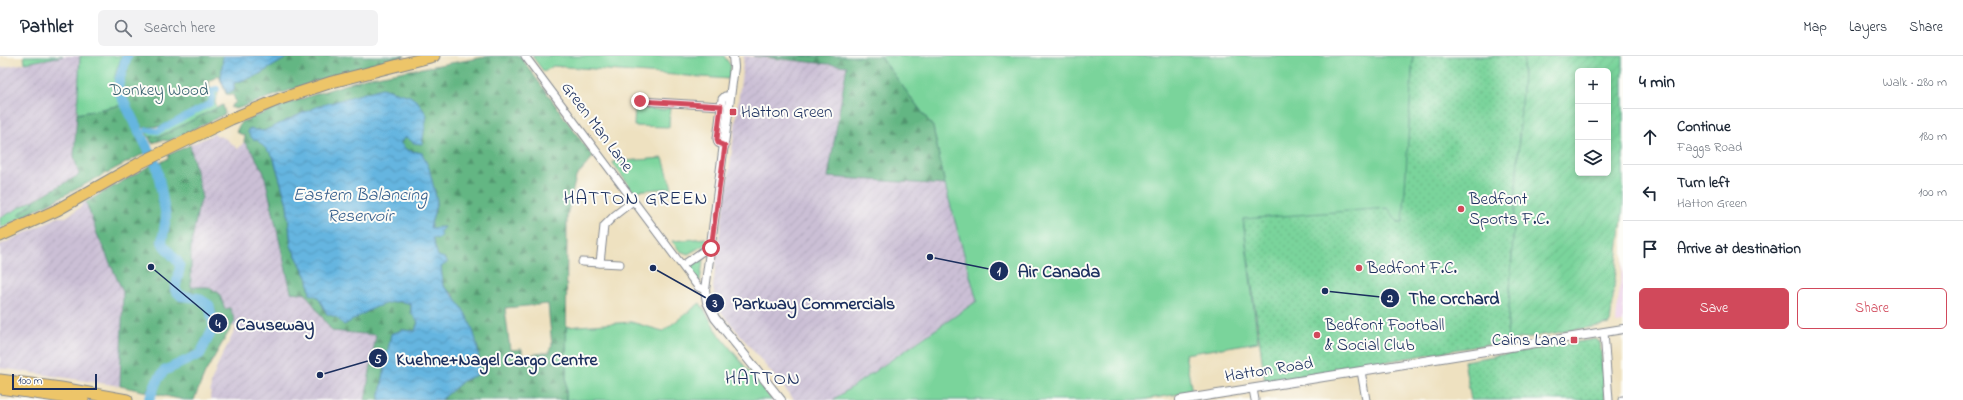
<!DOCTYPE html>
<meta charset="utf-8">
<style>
body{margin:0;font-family:"Indie Flower",sans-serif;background:#f2f2f3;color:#1f2937}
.controls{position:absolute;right:12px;top:12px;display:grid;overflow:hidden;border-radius:6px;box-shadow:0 2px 6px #0003}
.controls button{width:36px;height:36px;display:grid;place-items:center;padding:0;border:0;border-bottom:1px solid #e0e1e3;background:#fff;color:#1f2937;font:20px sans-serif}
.scale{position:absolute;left:12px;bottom:10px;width:85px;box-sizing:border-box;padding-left:4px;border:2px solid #1b2f5e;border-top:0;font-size:11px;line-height:14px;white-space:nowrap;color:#1b2f5e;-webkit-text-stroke:3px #fdfcf7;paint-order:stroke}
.stop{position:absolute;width:12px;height:12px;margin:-9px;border:3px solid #d1495b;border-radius:50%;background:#fff}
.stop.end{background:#d1495b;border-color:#fff;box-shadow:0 1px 4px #0008}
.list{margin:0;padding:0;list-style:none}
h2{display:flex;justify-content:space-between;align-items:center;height:52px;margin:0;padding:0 16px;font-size:17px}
h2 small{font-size:13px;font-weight:400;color:#747a83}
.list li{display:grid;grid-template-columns:26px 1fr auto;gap:12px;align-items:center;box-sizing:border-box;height:56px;padding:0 16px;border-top:1px solid #e0e1e3}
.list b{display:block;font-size:15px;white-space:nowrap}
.list p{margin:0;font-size:13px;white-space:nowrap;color:#747a83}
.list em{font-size:13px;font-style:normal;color:#747a83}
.actions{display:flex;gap:8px;padding:12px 16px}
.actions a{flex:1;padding:9px 0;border:1px solid #d1495b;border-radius:6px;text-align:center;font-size:14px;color:#d1495b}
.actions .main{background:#d1495b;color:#fff}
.icon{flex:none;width:22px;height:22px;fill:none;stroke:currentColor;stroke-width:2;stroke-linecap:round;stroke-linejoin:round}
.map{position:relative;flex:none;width:1623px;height:344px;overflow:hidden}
header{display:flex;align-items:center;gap:24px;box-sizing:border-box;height:56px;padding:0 20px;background:#fff;border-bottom:1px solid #e0e1e3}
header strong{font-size:19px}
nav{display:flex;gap:22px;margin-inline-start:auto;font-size:14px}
.search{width:280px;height:36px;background:#f2f2f3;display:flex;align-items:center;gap:10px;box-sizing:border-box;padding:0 14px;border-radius:6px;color:#747a83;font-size:15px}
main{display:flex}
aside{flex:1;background:#fff}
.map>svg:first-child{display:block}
</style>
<header>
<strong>Pathlet</strong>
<div class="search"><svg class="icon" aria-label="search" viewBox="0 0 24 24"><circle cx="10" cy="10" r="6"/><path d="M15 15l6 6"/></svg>Search here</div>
<nav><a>Map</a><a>Layers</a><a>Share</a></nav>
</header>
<main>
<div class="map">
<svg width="1623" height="344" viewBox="0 0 1623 344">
<defs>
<pattern id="industrial-furrows" width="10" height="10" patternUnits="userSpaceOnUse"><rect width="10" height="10" fill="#cbbfd5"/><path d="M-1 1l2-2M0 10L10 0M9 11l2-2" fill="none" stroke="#aea4b9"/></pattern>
<pattern id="forest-firs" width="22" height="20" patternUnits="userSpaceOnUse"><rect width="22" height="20" fill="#63b683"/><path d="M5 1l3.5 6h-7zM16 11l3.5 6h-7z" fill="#51946e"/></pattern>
<pattern id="park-dots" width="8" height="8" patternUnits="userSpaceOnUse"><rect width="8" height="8" fill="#7ad49b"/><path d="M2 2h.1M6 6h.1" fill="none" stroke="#69b688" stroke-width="1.8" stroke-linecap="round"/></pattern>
<pattern id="garden-furrows" width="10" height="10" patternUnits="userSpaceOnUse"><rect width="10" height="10" fill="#7ad49b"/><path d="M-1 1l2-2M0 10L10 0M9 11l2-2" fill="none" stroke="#69b688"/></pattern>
<pattern id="water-waves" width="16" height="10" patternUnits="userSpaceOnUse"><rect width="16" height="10" fill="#65b5e0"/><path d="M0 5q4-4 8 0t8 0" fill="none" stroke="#5294b9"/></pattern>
</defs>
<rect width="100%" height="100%" fill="#fdfcf7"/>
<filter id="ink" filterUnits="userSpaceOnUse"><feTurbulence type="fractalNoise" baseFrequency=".025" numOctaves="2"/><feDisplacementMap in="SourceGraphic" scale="8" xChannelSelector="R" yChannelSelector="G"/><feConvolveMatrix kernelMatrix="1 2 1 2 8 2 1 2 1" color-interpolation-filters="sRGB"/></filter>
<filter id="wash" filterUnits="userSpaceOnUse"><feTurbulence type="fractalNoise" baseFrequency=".012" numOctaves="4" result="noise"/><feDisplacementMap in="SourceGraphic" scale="16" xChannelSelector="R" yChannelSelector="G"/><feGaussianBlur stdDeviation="0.9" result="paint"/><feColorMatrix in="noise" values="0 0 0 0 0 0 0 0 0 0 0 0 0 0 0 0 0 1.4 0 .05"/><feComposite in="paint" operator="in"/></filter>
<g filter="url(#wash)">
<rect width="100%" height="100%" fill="#eee1c0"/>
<!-- built -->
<path fill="#ecd1ea" d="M1623,201V266L1616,267L1617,255Z"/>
<!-- industrial -->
<g fill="url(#industrial-furrows)">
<path d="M63,0H80L74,100L79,119L0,162V12Z"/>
<path d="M744,0L847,10L828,121L945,129L977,245L833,344H794L721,256L715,240L713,232L718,187L728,125Z"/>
<path d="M214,78L226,83L238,93L244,86L253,97L264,117L306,238L332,275L376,279L365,344H210L211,326L220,304L236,272L232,269L225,253L208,231H191V190L198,153L202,142L190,89Z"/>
<path d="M86,146L97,178L123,236L120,330L0,312V189L58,161H66L81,151L83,147Z"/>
</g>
<!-- grass -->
<g fill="#7ad49b" stroke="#4a827c">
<path d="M24,0H63L25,7Z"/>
<path d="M80,0H122C113,23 111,26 122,49L77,58Z"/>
<path d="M532,0H724L731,10L729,23L553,10L544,16Z"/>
<path d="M880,0H1413L1404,166L1243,163L1258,286L1185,298L1192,336L1141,344H833L977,245L945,129L933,71Z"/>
<path d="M219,34L215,46L217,52L160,80L149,81L146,77L158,76L212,48L214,35Z"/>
<path d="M635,49H638L639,52L664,54L670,51L669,71L634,70Z"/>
<path d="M663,102L672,132L633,135L612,106Z"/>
<path d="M34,144L33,147L18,159L21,162L0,172V162Z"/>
<path d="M706,182V188L688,198L680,195L672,185Z"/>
<path d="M704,199L700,225H698L690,209Z"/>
<path d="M700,247L718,277L772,344H566V271L631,266L663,275Z"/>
</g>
<!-- forest -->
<g fill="url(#forest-firs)" stroke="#3f7270" fill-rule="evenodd">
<path d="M129,0H223L229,36L234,34V27L256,20L290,0H405L334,19L236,53L230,51L236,46L233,39L226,38L219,20L208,25L211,36L210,46L162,70L140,72L122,38L121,32Z"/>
<path d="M491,0H520L593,101L576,121L567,159L566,344H441L464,324L470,322L454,239L443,230L441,210L432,181L444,171L430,172L437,145L422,97L407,94L400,87L427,59L316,51L264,75L248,73L273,100L287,148L291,190L308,223L310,238L318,240L327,258L336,261L344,269C364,257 388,239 411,248V257L418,265L415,275L402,274L391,279L379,344H365L376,279L332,275L306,238L291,236L264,117L253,97L244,86L245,80L236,76L241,66L298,44L365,22ZM548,248L552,290L550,291V296L522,300V293L510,294L505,252Z"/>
<path d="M753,0H880L933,71L945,129L828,121L847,10Z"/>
<path d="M122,49L145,97L21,162L18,159L33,147L34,144L79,119L74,100L77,58Z"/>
<path d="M223,49L225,58L169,85L162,84L152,87L149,81L161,80Z"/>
<path d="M190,89L202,142L198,153L191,190V231H208L219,237L225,253L230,252L235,265L205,317L194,344H184L120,330L123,236L97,178L86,146L153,108L154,110L169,102L168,99Z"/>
</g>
<!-- park -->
<g fill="url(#park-dots)" stroke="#4a827c">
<path d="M1413,0H1524L1507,285L1265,326L1243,163L1388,152L1398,166H1403Z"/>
<path d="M1596,283L1600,286L1605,344H1471L1464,305Z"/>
</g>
<!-- garden -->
<path fill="url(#garden-furrows)" stroke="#4a827c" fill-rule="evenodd" d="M1524,0H1623V152L1610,268L1507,285ZM1578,15H1608V117H1578Z"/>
<!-- water -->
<g fill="url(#water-waves)" stroke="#40729f">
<path d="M223,0H290L256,20L234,27V34L227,37L221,23Z"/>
<path d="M382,32L410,40L418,46L427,59L422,88L414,87L406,81L400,87L407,94L422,97L429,112L437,145L430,172L444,171L439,177L441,179L438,183L432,182L438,200L444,202L448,206L441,211L443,230C468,251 481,285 479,318L464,324L441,344H379L391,278L402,274L415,275L418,266L411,257V248C388,239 364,258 344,269L336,261L327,258L318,241L310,238L308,223L291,190L287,148L273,100L257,84L253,83L248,77V73L264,75L316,51Z"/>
</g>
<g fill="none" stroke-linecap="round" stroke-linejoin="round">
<!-- canal -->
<g stroke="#65b5e0" stroke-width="6">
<path d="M138,72L140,73"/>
<path d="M147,74L158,75L211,47L213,34L217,33"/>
</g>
<!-- river -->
<path stroke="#65b5e0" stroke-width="10" d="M127,0L119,25L118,34L157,111L166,161L162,186L164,190L178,206L180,211L175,234L181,240L198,242L209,249L214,271L200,298L164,315L157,325L149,344"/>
</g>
</g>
<g filter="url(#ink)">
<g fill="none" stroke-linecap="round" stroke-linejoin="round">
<!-- minor casing -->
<g stroke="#84888f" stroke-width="9">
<g id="minor">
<path d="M525,0L698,231L705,234"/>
<path d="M640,45L721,50"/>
<path d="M725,90L718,87L717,83L722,43L725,40H730"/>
<path d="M582,206L620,208"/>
<path d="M600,207L604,170L615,159L633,145"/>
<path d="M683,209L706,193L711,192"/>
<path d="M1604,276L1609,344"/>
<path d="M1361,315L1366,344"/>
<path d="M1253,333L1255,344"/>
<path d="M1622,344H1623"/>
</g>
</g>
<!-- tertiary casing -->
<g stroke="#84888f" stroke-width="10">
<g id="tertiary">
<path d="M733,0L734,11L705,234L707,246L715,262L781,344"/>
<path d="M1180,344L1623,273"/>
</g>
</g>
<!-- primary casing -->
<g stroke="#84888f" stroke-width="13">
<path id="primary" d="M0,180L57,154L140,107L231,63L280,43L332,26L434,0"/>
</g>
<!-- trunk casing -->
<g stroke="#84888f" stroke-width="13">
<g id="trunk">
<path d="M0,324L61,332L127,344"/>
<path d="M0,332L83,344"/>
</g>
</g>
<!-- minor -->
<use href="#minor" stroke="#fff" stroke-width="7"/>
<!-- tertiary -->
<use href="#tertiary" stroke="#fff" stroke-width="8"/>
<!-- primary -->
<use href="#primary" stroke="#edc569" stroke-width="11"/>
<!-- trunk -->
<use href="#trunk" stroke="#edc569" stroke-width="11"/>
</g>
</g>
<g fill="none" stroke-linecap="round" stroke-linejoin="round" filter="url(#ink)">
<!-- route -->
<path stroke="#d1495b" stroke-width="5" d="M640,45L721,50L717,83L718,87L725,90L711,192"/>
</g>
<!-- markers -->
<g fill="#d1495b" stroke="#fdfcf7" stroke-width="1.5">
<rect x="729" y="52" width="8" height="8" rx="2"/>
<circle cx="1461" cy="153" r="4"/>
<circle cx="1359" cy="212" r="4"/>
<circle cx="1317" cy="279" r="4"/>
<rect x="1570" y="280" width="8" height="8" rx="2"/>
</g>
<g text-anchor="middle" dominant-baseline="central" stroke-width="4" stroke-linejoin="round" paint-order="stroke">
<!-- park labels -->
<g font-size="17" fill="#386170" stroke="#fdfcf7">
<text x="159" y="34">Donkey Wood</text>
</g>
<!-- poi labels -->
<g font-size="17" fill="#1b2f5e" stroke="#fdfcf7" text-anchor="start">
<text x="741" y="56">Hatton Green</text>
<text x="1469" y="143">Bedfont<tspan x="1469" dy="20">Sports F.C.</tspan></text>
<text x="1367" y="212">Bedfont F.C.</text>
<text x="1325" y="269">Bedfont Football<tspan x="1325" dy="20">&amp; Social Club</tspan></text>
<text x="1566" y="284" text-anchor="end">Cains Lane</text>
</g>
<!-- street labels -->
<g font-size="17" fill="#1b2f5e" stroke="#fdfcf7">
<text transform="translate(597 71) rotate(53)">Green Man Lane</text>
<text transform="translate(1269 314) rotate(-9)">Hatton Road</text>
</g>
<!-- water labels -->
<g font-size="18" font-style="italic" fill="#355e8c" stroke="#fdfcf7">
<text x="360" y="140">Eastern Balancing<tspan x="360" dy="21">Reservoir</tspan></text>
</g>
<!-- quarter labels -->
<g font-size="19" letter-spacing="1" fill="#1b2f5e" stroke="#fdfcf7">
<text x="636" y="143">HATTON GREEN</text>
<text x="763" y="323">HATTON</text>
</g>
</g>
<!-- callouts -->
<path fill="none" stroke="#1b2f5e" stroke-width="1.5" d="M930 201L999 215M1325 235L1390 242M653 212L715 247M151 211L218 267M320 319L378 302"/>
<g fill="#1b2f5e" stroke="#fdfcf7" stroke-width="1.5">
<circle cx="930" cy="201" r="4"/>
<circle cx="1325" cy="235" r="4"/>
<circle cx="653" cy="212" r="4"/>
<circle cx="151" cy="211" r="4"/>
<circle cx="320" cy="319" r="4"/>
<circle cx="999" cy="215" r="10"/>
<circle cx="1390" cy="242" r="10"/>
<circle cx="715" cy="247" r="10"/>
<circle cx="218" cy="267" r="10"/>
<circle cx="378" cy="302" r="10"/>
</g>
<g font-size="12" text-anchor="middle" font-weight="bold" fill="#fff">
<text x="999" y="219">1</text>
<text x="1390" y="246">2</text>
<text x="715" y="251">3</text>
<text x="218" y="272">4</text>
<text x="378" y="307">5</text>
</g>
<g font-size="18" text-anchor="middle" font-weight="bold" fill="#1b2f5e" stroke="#fdfcf7" stroke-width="4" stroke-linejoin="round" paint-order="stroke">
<text x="1059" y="221">Air Canada</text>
<text x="1454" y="248">The Orchard</text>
<text x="814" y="253">Parkway Commercials</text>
<text x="275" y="274">Causeway</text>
<text x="497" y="309">Kuehne+Nagel Cargo Centre</text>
</g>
</svg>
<div class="controls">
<button>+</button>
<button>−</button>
<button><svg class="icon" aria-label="layers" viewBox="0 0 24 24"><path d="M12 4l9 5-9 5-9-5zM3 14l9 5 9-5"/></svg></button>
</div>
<div class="scale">100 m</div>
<div class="stop" style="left:711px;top:192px"></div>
<div class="stop end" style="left:640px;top:45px"></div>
</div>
<aside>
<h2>4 min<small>Walk · 280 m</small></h2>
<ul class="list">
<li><svg class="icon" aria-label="ahead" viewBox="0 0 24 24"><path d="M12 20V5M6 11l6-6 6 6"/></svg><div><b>Continue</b><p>Faggs Road</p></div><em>180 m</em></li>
<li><svg class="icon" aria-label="left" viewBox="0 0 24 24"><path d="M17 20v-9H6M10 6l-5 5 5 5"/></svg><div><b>Turn left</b><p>Hatton Green</p></div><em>100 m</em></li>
<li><svg class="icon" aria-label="arrive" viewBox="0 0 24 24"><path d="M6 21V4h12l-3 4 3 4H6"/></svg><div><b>Arrive at destination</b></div></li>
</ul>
<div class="actions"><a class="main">Save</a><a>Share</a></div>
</aside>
</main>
